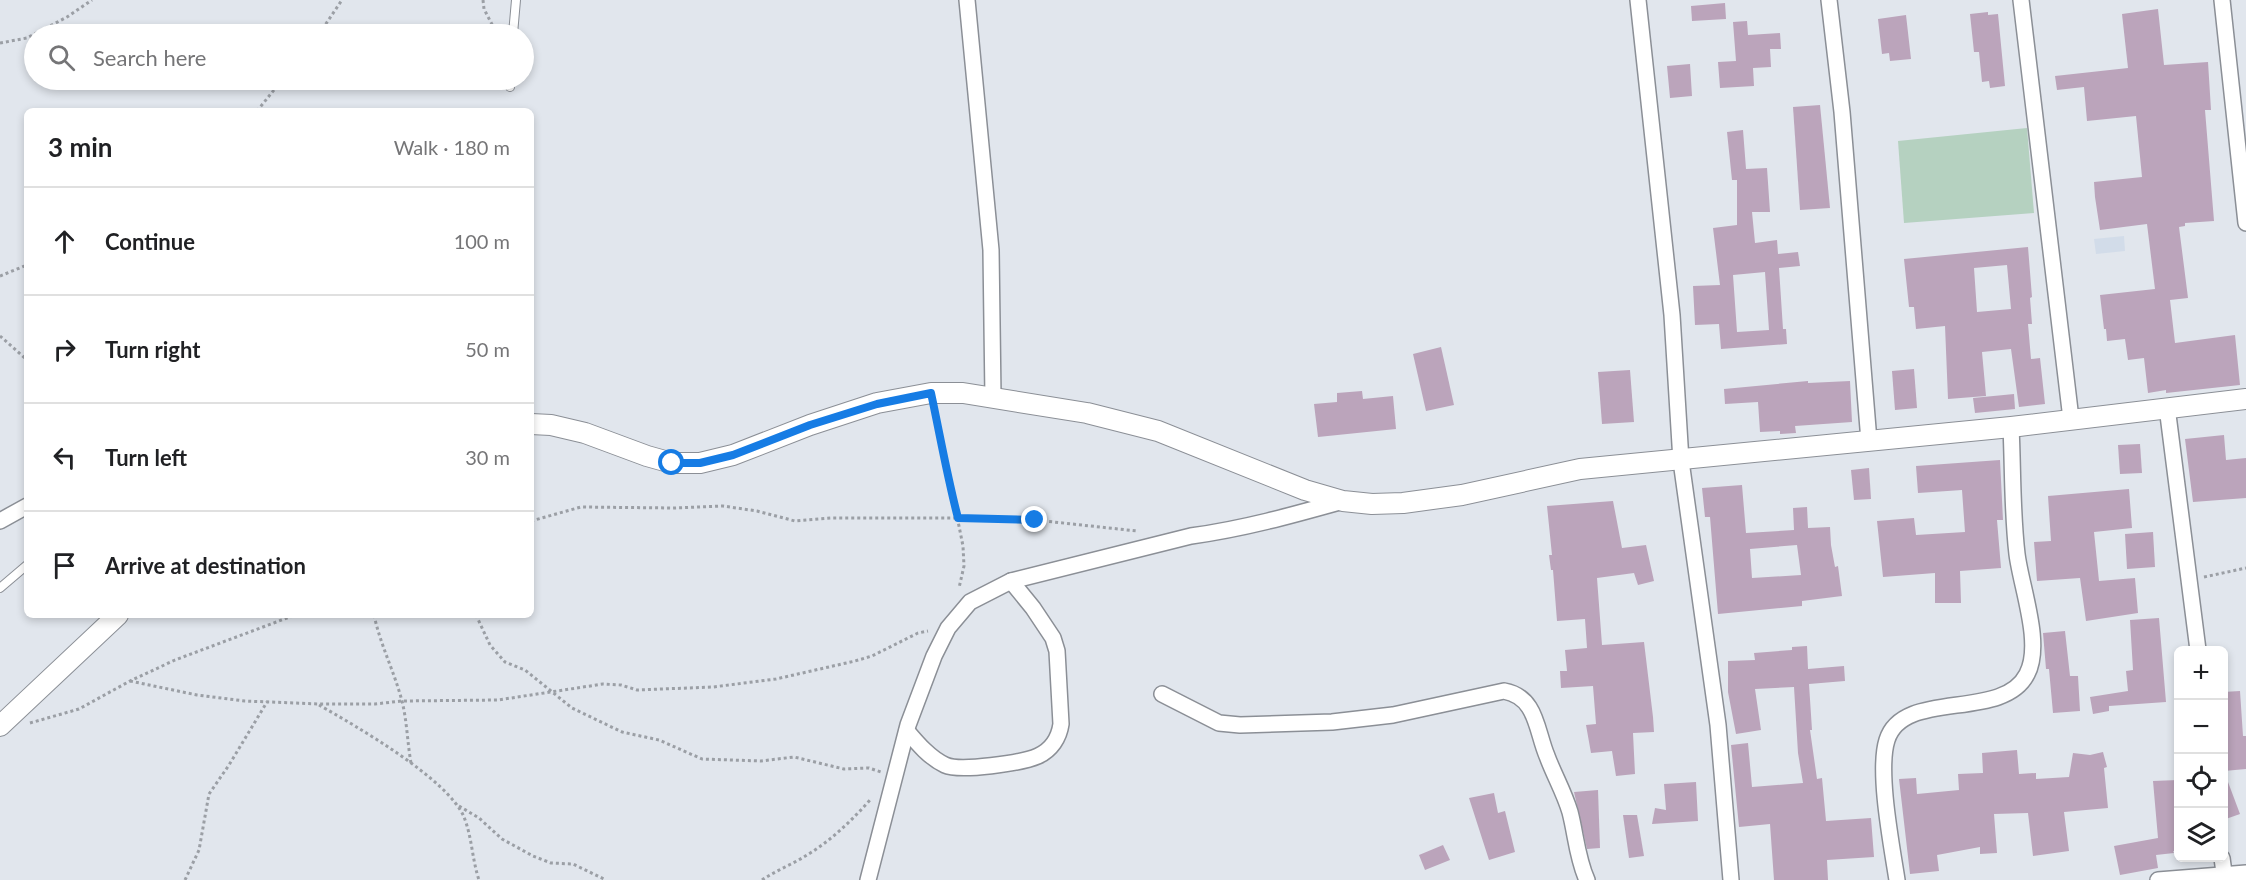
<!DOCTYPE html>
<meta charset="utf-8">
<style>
body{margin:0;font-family:Lato,sans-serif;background:#f6f6f6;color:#202124}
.controls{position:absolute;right:18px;bottom:18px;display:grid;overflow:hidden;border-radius:9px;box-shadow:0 3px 9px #0003}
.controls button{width:54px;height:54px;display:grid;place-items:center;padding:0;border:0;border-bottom:2px solid #e0e0e0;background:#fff;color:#202124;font:30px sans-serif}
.stop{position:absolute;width:18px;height:18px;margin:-14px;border:4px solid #167ce4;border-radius:50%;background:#fff}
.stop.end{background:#167ce4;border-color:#fff;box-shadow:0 2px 6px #0008}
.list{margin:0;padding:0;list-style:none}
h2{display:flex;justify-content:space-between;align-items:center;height:78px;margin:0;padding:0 24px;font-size:26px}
h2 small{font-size:20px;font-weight:400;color:#757577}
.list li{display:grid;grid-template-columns:39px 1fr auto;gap:18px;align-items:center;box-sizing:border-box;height:108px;padding:0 24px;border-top:2px solid #e0e0e0}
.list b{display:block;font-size:22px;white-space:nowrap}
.list em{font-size:20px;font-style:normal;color:#757577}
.icon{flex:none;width:33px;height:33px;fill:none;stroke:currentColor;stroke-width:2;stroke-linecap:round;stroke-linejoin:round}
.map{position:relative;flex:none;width:2246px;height:880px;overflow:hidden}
.search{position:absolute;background:#fff;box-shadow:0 3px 9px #0003;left:24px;top:24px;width:510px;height:66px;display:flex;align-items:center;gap:15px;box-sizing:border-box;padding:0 21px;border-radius:33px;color:#757577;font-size:22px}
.panel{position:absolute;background:#fff;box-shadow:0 3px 9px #0003;left:24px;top:108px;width:510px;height:510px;border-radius:9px}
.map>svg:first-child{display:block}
</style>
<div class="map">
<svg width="2246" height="880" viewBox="0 0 2246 880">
<rect width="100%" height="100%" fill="#e1e6ed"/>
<!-- built -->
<path fill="#d2dce9" d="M2124,236L2125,251L2096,254L2094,239Z"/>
<!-- green -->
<path fill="#b5d1c0" d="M2027,128L2034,213L1904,223L1898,141Z"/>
<!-- building -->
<g fill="#bba4bb" fill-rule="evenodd">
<path d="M1725,3L1726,19L1692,21L1691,6Z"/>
<path d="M2158,9L2164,65L2208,62L2211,110H2205L2214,221L2185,223V226L2179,227L2188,298L2170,300L2175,343L2235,335L2240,385L2166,393V390L2148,393L2144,358L2128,360L2125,339L2107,341L2106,329H2104L2100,295L2155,289L2147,224L2100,230L2095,197L2094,182L2142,177L2136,116L2087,121L2084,87L2057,90L2055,76L2128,68L2122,14Z"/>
<path d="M1988,12V15L1998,14L2005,86L1990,88L1989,81L1982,82L1979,52H1974L1970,14Z"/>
<path d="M1906,15L1911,59L1890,61L1889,53L1882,54L1878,19Z"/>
<path d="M1747,21L1748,35L1780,33L1781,49H1770L1771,67L1753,68L1754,86L1720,88L1718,62L1736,61L1733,22Z"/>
<path d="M1690,64L1692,96L1670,98L1667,66Z"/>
<path d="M1820,105L1830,208L1800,210L1793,107Z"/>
<path d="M1743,130L1746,169L1767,168L1770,212H1752L1755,243L1777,240L1778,254L1798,252L1800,266L1779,268L1783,329H1786L1787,344L1721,349L1719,324L1695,325L1693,286L1720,285L1713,228L1737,225V180H1732L1727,132ZM1765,272L1769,330L1737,332L1733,275Z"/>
<path d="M2028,247L2032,297L2030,298L2032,324H2028L2031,359L2040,358L2045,404L2019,407L2011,349L1982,352L1986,396L1948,399L1945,326L1916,329L1914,307H1909L1904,259ZM2007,265L2011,309L1977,312L1974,268Z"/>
<path d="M1441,347L1454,405L1426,411L1413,354Z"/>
<path d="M1914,369L1917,408L1895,410L1892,371Z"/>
<path d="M1630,370L1634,422L1602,424L1598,372Z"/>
<path d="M1808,381V383L1850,381L1852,422L1795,426L1796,433L1780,434V431L1760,432L1758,402L1725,404L1724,389Z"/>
<path d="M1362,391L1363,399L1393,396L1396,429L1318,437L1314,404L1337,402V393Z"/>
<path d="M2014,394L2015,409L1975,413L1973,398Z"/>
<path d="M2224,435L2226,460L2246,458V498L2193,502L2185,439Z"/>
<path d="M2140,444L2142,473L2120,474L2118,445Z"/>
<path d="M2000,460L2003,520H1997L2001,568L1960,571L1961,603H1935V573L1883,577L1877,521L1914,518L1916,535L1965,532L1962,490L1918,493L1916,466Z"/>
<path d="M1869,468L1871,499L1854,500L1851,470Z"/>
<path d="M1742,485L1746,533L1794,530L1793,508L1807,507L1808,528L1830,527L1831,545L1835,567L1838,566L1842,596L1802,601V606L1718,614L1710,517H1705L1702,488ZM1797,545L1801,575L1752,578L1750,549Z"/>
<path d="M2129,489L2132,528L2094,532L2099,581L2135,578L2138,613L2086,621L2080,578L2037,581L2034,542L2051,541L2048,496Z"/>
<path d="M1613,501L1622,548L1646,545L1654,581L1638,585L1634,573L1597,578L1602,645L1644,642L1653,717L1654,732L1633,733L1635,774L1616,776L1612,751L1591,753L1586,725L1596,724L1593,686L1561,688L1560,671H1567L1565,650L1587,648L1585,619L1557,621L1553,570H1551L1549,555H1552L1547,506Z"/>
<path d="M2153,532L2155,567L2127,569L2125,534Z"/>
<path d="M2159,618L2166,702L2109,706V711L2093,714L2090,697L2128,691L2126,671L2133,670L2130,620Z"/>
<path d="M2065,631L2070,676H2078L2080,711L2053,713L2049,669H2046L2043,633Z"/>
<path d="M1807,646L1808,669L1844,666L1845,681L1809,684L1812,730H1810L1817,779L1822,778L1826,821L1871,818L1874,857L1827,860L1828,880H1774L1770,824L1739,827L1731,745L1748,743L1752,787L1803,783L1798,753L1794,687L1755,689L1761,730L1736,734L1728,692V661L1755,660L1754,653L1792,650V647Z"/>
<path d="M2240,691L2243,736H2246V769L2224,771L2223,692Z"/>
<path d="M2017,750L2019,774L2036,773V779L2069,777L2073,753L2090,755L2103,752L2107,767L2104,768L2108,808L2064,812L2069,851L2033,856L2028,813L1994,814L1997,853L1980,854V847L1937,855L1939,871L1910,874L1899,779L1916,778L1917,794L1959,790L1958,774L1983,773L1982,753Z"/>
<path d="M2223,774H2225L2240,814L2223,820Z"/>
<path d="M2178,780V851H2173L2174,853L2156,855L2158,868L2120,875L2114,846L2158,838L2153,781Z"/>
<path d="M1696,782L1698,821L1652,824L1655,808L1666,810L1664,784Z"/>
<path d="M1598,790L1600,848L1587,849L1574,792Z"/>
<path d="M1494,793L1498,813L1505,811L1515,852L1489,860L1469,798Z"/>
<path d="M1623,815H1637L1644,856L1629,858Z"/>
<path d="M1443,845L1450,860L1425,870L1419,855Z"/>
</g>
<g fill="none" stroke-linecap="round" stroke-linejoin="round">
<!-- service casing -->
<g stroke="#8b8f96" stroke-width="10">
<g id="service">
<path d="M513,34L516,0"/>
<path d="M510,87V80"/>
<path d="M0,588L27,565"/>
</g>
</g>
<!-- minor casing -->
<g stroke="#8b8f96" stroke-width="18">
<g id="minor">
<path d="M967,0L991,250L993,397"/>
<path d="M1638,0L1672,315L1681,461L1718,725L1731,880"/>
<path d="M1829,0L1842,112L1869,441"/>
<path d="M2021,0L2071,419"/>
<path d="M2222,0L2246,223"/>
<path d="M2167,407L2198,650"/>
<path d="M0,521L27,506"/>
<path d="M1162,694L1219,723L1240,725L1332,722L1393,715L1504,691C1537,697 1536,730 1547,756C1554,775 1564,792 1570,812C1576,835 1577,858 1587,880"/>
<path d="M907,731C918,744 930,758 945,765C960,772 1022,763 1038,756C1051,750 1059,738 1061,724L1057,651L1053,638L1033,608L1011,581"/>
<path d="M2222,858L2225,880"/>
<path d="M868,880L908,725L934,656L948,628L970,602L1011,581L1191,536C1243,529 1293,515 1343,501"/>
<path d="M1897,880C1892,847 1877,771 1887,740C1903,688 2003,722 2027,674C2043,644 2021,587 2017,554C2012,512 2013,469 2011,427"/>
<path d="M2158,880L2246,873"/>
</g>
</g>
<!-- tertiary casing -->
<g stroke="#8b8f96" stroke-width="22">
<g id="tertiary">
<path d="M531,424L551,425L585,433L647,456L672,463H700L733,455L810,425L877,403L931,393H963L1087,413L1158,431L1305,490L1343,501L1372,504L1403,503L1462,495L1580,469L2011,427L2246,399"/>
<path d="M0,726L118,615"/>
</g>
</g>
<!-- path -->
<g stroke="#9b9fa5" stroke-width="3" stroke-dasharray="3 3" stroke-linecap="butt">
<path d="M483,0L484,9L497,34"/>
<path d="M319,34L342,0"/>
<path d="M0,43L27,38L67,17L92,0"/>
<path d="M257,111L282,80"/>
<path d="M0,276L27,265"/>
<path d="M0,336L27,360"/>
<path d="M936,412L963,546L964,566L959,588"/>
<path d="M531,521L581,507L673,508L723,506L757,511L795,521L831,518H958L1035,520L1137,531"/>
<path d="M2204,577L2246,568"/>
<path d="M374,615C380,643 392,667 400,694C407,716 407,741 411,763"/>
<path d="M476,615L490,645L505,662L525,670L572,708L622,732L659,740L702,759L761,761L794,757L844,769L869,768L881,772"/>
<path d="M130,681L197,695L245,701L318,704H375L402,701L498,700L603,684L621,685L637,690L713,687L776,679L855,661L872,656L918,633L928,631"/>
<path d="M319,705C356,726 448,779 464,817C472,837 472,859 479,880"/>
<path d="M30,723L79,709L130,681L175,660L295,615"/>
<path d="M459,806L479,818L502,839L533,856L551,863L573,864L606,880"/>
<path d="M185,880L199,850L209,794L229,765L267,702"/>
<path d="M762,880C777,870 793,864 807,855C832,840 852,820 871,799"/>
</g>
<!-- service -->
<use href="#service" stroke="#fff" stroke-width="8"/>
<!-- minor -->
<use href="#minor" stroke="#fff" stroke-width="15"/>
<!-- tertiary -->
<use href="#tertiary" stroke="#fff" stroke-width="20"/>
</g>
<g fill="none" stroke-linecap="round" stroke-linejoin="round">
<!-- route -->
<path stroke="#167ce4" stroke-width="8" d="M672,463H700L733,455L810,425L877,404L931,393C940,435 947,476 958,518L1035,520"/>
</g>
</svg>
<div class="controls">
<button>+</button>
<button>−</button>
<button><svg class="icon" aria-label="locate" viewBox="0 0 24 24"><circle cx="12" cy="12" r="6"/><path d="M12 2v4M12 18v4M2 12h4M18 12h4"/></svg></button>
<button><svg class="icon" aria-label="layers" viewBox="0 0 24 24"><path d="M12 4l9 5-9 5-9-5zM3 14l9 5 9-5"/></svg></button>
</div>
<div class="stop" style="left:672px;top:463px"></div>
<div class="stop end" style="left:1035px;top:520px"></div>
<div class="search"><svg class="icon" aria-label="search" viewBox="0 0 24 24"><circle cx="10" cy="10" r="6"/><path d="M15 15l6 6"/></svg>Search here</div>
<section class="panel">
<h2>3 min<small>Walk · 180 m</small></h2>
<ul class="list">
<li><svg class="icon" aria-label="ahead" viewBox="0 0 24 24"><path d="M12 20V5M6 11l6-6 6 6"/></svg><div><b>Continue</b></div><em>100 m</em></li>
<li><svg class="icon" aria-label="right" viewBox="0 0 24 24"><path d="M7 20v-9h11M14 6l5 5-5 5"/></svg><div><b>Turn right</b></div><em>50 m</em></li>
<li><svg class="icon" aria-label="left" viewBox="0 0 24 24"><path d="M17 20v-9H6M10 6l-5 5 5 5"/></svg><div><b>Turn left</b></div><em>30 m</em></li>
<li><svg class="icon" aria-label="arrive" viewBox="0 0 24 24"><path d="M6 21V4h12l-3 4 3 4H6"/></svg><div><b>Arrive at destination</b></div></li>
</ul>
</section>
</div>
